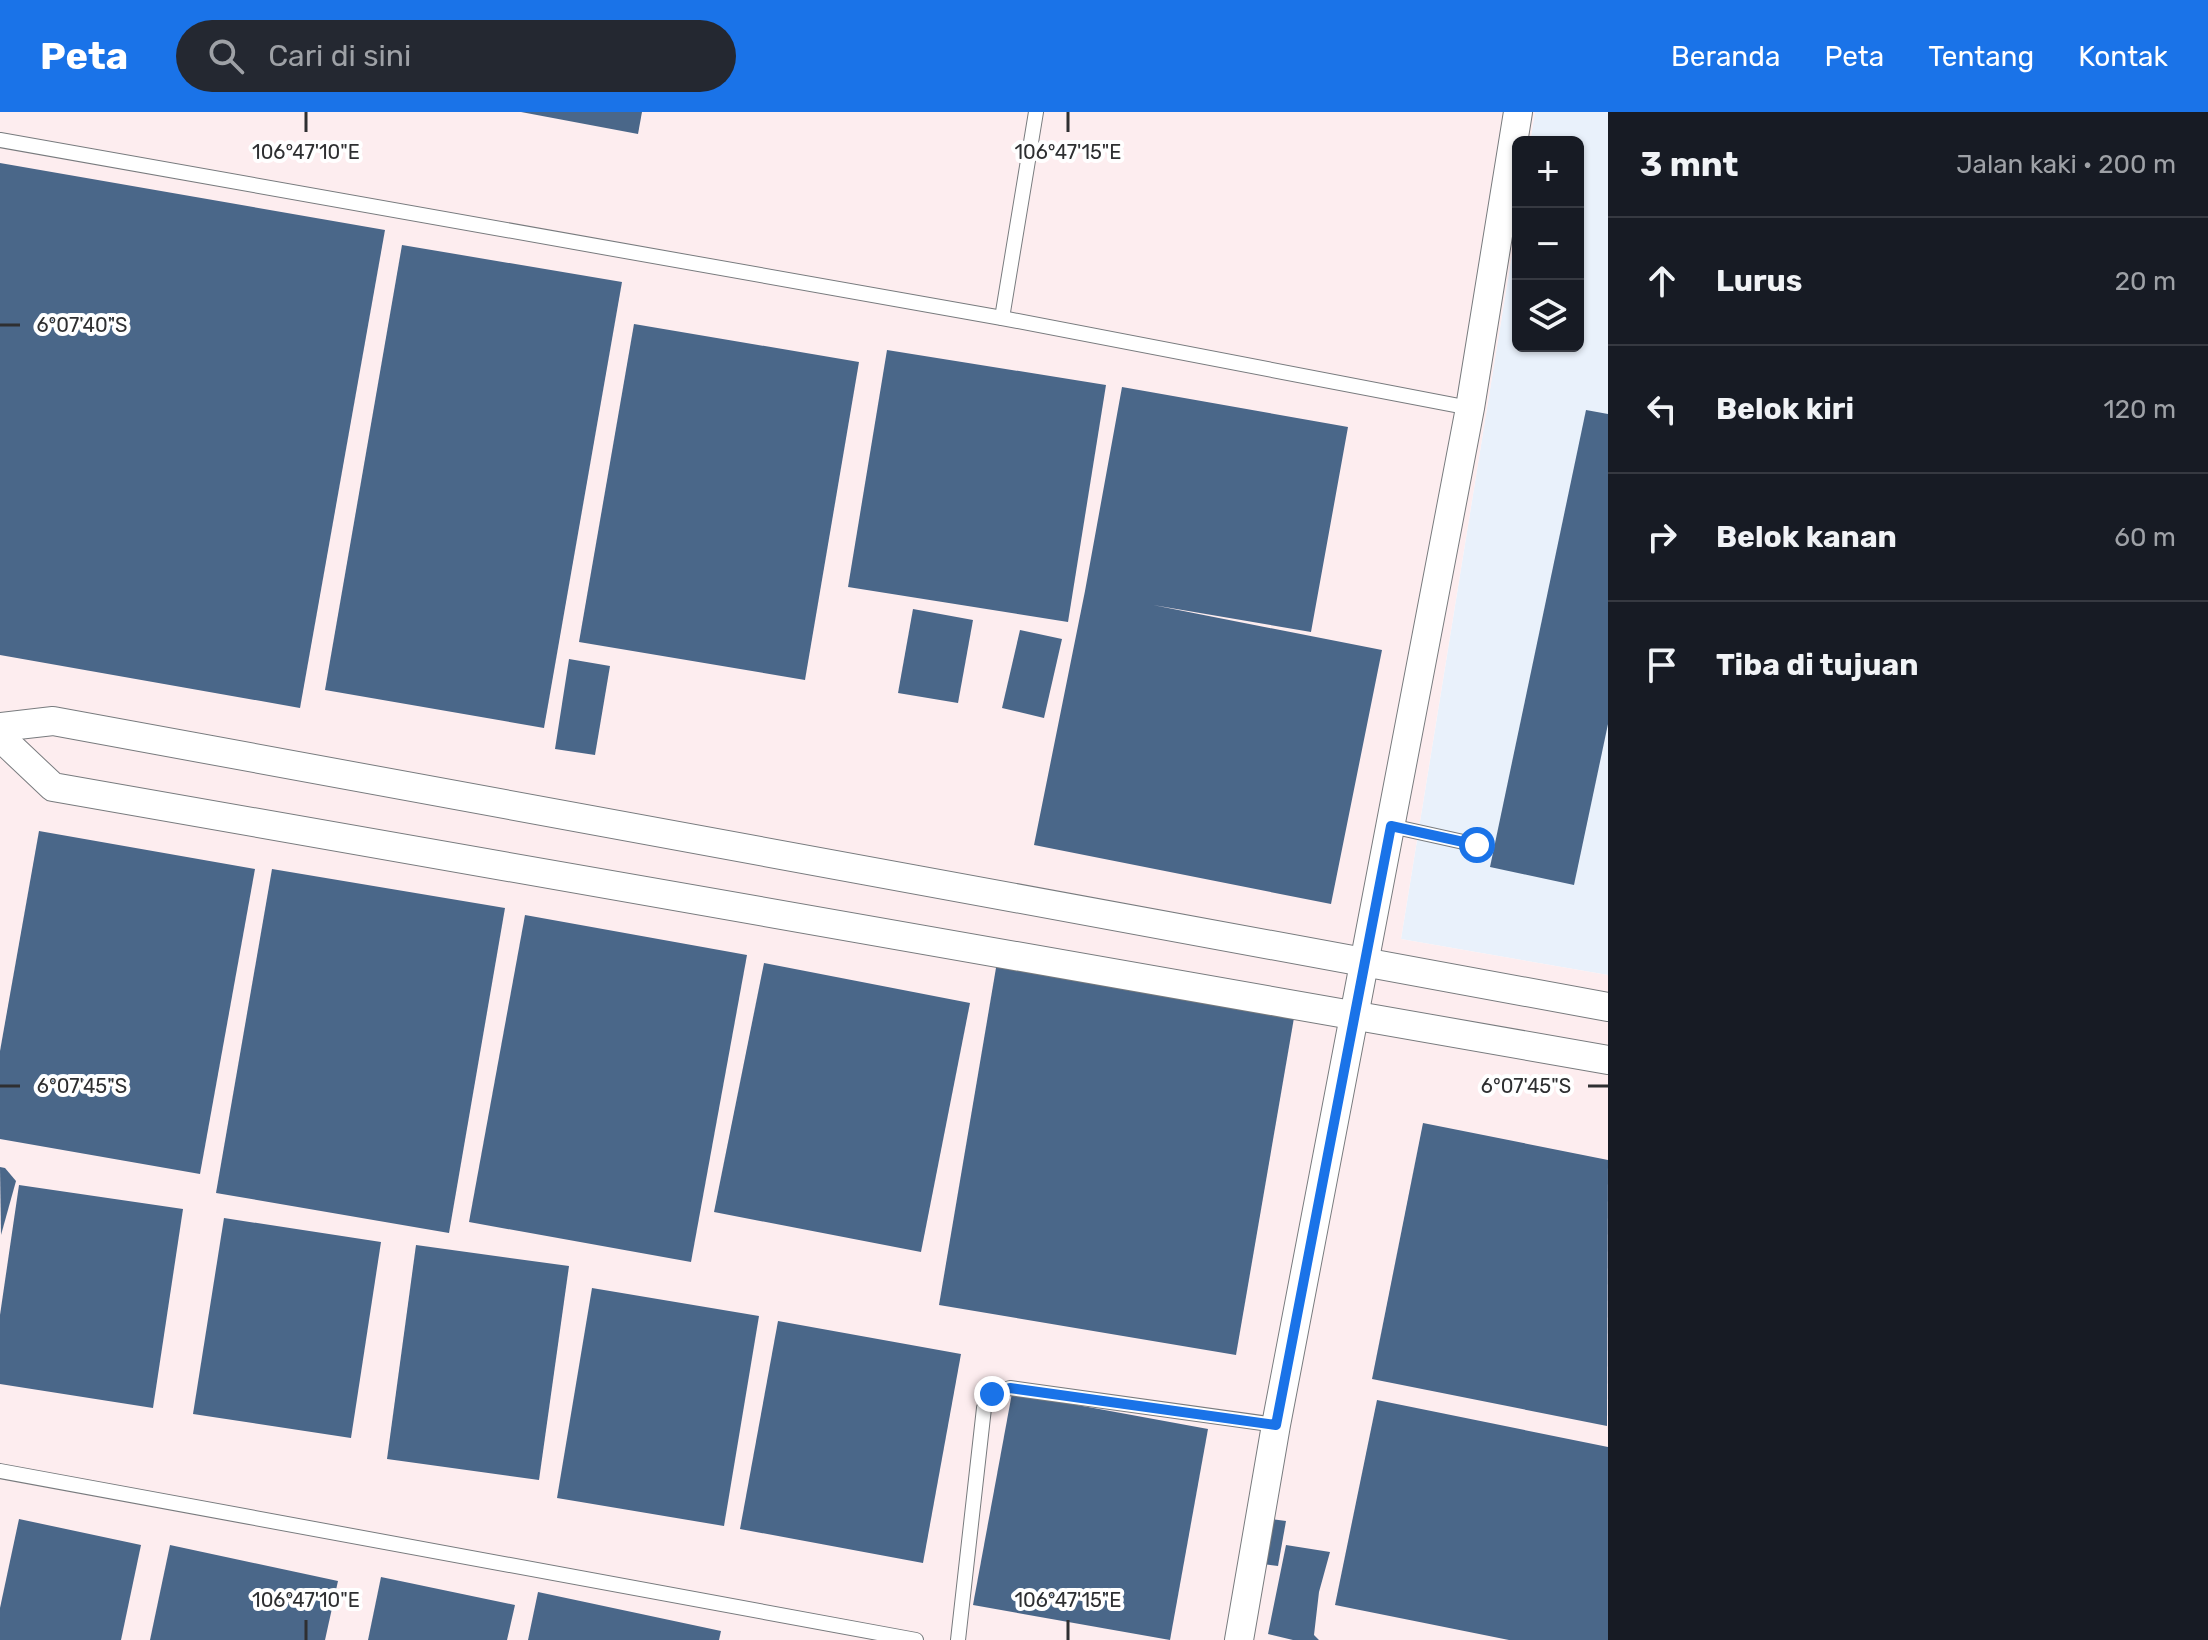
<!DOCTYPE html>
<html lang="id">
<meta charset="utf-8">
<style>
body{margin:0;font-family:Rubik,sans-serif;background:#242831;color:#f1f3f6}
.controls{position:absolute;right:24px;top:24px;display:grid;overflow:hidden;border-radius:12px;box-shadow:0 2px 6px #0004}
.controls button{width:72px;height:72px;display:grid;place-items:center;padding:0;border:0;border-bottom:2px solid #363941;background:#171b24;color:#f1f3f6;font:40px sans-serif}
.stop{position:absolute;width:24px;height:24px;margin:-18px;border:6px solid #1a73e8;border-radius:50%;background:#fff}
.stop.end{background:#1a73e8;border-color:#fff;box-shadow:0 2px 8px #0008}
.list{margin:0;padding:0;list-style:none}
h2{display:flex;justify-content:space-between;align-items:center;height:104px;margin:0;padding:0 32px;font-size:34px}
h2 small{font-size:26px;font-weight:400;color:#9ea1a6}
.list li{display:grid;grid-template-columns:52px 1fr auto;gap:24px;align-items:center;box-sizing:border-box;height:128px;padding:0 32px;border-top:2px solid #363941}
.list b{display:block;font-size:30px;white-space:nowrap}
.list em{font-size:26px;font-style:normal;color:#9ea1a6}
.icon{flex:none;width:44px;height:44px;fill:none;stroke:currentColor;stroke-width:2;stroke-linecap:round;stroke-linejoin:round}
.map{position:relative;flex:none;width:1608px;height:1528px;overflow:hidden}
header{display:flex;align-items:center;gap:48px;box-sizing:border-box;height:112px;padding:0 40px;background:#1a73e8;color:#fff}
header strong{font-size:38px}
nav{display:flex;gap:44px;margin-inline-start:auto;font-size:28px}
.search{width:560px;height:72px;background:#242831;display:flex;align-items:center;gap:20px;box-sizing:border-box;padding:0 28px;border-radius:44px;color:#9ea1a6;font-size:30px}
main{display:flex}
aside{flex:1;background:#171b24}
.map>svg:first-child{display:block}
</style>
<header>
<strong>Peta</strong>
<div class="search"><svg class="icon" aria-label="search" viewBox="0 0 24 24"><circle cx="10" cy="10" r="6"/><path d="M15 15l6 6"/></svg>Cari di sini</div>
<nav><a>Beranda</a><a>Peta</a><a>Tentang</a><a>Kontak</a></nav>
</header>
<main>
<div class="map">
<svg width="1608" height="1528" viewBox="0 0 1608 1528">
<rect width="100%" height="100%" fill="#fafcfe"/>
<!-- built -->
<path fill="#e9f1fb" d="M1535,0H1608V863L1401,827L1518,105V234H1578V30H1530Z"/>
<!-- industrial -->
<path fill="#fdedef" d="M0,0H1535L1530,30H1518V105L1401,827L1608,863V1528H0Z"/>
<!-- building -->
<g fill="#4a6789">
<path d="M521,0H642L638,22Z"/>
<path d="M0,51L385,118L300,596L0,543Z"/>
<path d="M402,133L622,170L544,616L325,578Z"/>
<path d="M634,212L859,250L805,568L579,530Z"/>
<path d="M887,238L1106,273L1068,510L848,475Z"/>
<path d="M1122,275L1348,315L1311,520L1153,493L1382,538L1331,792L1034,733L1085,479Z"/>
<path d="M1586,298L1608,302V612L1574,773L1490,755Z"/>
<path d="M913,497L973,508L958,591L898,581Z"/>
<path d="M1020,518L1062,527L1044,606L1002,596Z"/>
<path d="M569,547L610,554L595,643L555,637Z"/>
<path d="M39,719L255,757L200,1062L0,1027V939Z"/>
<path d="M272,757L505,796L449,1121L216,1081Z"/>
<path d="M525,803L747,843L691,1150L469,1110Z"/>
<path d="M997,850L1295,900L1236,1243L939,1193Z"/>
<path d="M764,851L970,891L921,1140L714,1100Z"/>
<path d="M1423,1011L1608,1048L1607,1314L1372,1267Z"/>
<path d="M0,1055L5,1056L16,1069L1,1123Z"/>
<path d="M19,1073L183,1097L153,1296L0,1272V1203Z"/>
<path d="M224,1106L381,1130L351,1326L193,1302Z"/>
<path d="M416,1133L569,1154L539,1368L387,1347Z"/>
<path d="M592,1176L759,1204L724,1414L557,1386Z"/>
<path d="M778,1209L961,1242L923,1451L740,1417Z"/>
<path d="M1012,1281L1208,1317L1170,1528L973,1493Z"/>
<path d="M1377,1288L1608,1335V1528H1509L1335,1493Z"/>
<path d="M19,1407L141,1433L121,1528H0V1496Z"/>
<path d="M1271,1407L1286,1409L1278,1454L1263,1452Z"/>
<path d="M170,1433L338,1469L325,1528H150Z"/>
<path d="M1286,1433L1330,1440L1319,1480L1314,1523L1319,1528H1293L1268,1522Z"/>
<path d="M381,1465L515,1493L507,1528H368Z"/>
<path d="M538,1480L721,1519L719,1528H528Z"/>
</g>
<g fill="none" stroke-linecap="round" stroke-linejoin="round">
<!-- lane casing -->
<g stroke="#787b7e" stroke-width="16">
<g id="lane">
<path d="M0,28L1002,206L1470,296"/>
<path d="M1002,206L1036,0"/>
<path d="M1391,714L1477,733"/>
<path d="M0,1359L916,1528"/>
<path d="M958,1528L984,1296L992,1282L1010,1276L1276,1313"/>
</g>
</g>
<!-- street casing -->
<g stroke="#787b7e" stroke-width="30">
<g id="street">
<path d="M0,615L53,609L1608,895"/>
<path d="M0,625L53,675L1608,948"/>
<path d="M1239,1528L1276,1313L1470,296L1518,0"/>
</g>
</g>
<!-- lane -->
<use href="#lane" stroke="#fff" stroke-width="14"/>
<!-- street -->
<use href="#street" stroke="#fff" stroke-width="28"/>
</g>
<g fill="none" stroke-linecap="round" stroke-linejoin="round">
<!-- route -->
<path stroke="#1a73e8" stroke-width="10" d="M992,1282L1010,1276L1276,1313L1391,714L1477,733"/>
</g>
<!-- ticks -->
<path fill="none" stroke="#2e2f31" stroke-width="3" d="M306,0V20M1068,0V20M0,213H20M0,974H20M1588,974H1608M306,1508V1528M1068,1508V1528"/>
<g font-size="20" text-anchor="middle" fill="#2e2f31" stroke="#fff" stroke-width="8" stroke-linejoin="round" paint-order="stroke">
<text x="306" y="47">106°47'10"E</text>
<text x="1068" y="47">106°47'15"E</text>
<text x="82" y="220">6°07'40"S</text>
<text x="82" y="981">6°07'45"S</text>
<text x="1526" y="981">6°07'45"S</text>
<text x="306" y="1495">106°47'10"E</text>
<text x="1068" y="1495">106°47'15"E</text>
</g>
</svg>
<div class="controls">
<button>+</button>
<button>−</button>
<button><svg class="icon" aria-label="layers" viewBox="0 0 24 24"><path d="M12 4l9 5-9 5-9-5zM3 14l9 5 9-5"/></svg></button>
</div>
<div class="stop" style="left:1477px;top:733px"></div>
<div class="stop end" style="left:992px;top:1282px"></div>
</div>
<aside>
<h2>3 mnt<small>Jalan kaki · 200 m</small></h2>
<ul class="list">
<li><svg class="icon" aria-label="ahead" viewBox="0 0 24 24"><path d="M12 20V5M6 11l6-6 6 6"/></svg><div><b>Lurus</b></div><em>20 m</em></li>
<li><svg class="icon" aria-label="left" viewBox="0 0 24 24"><path d="M17 20v-9H6M10 6l-5 5 5 5"/></svg><div><b>Belok kiri</b></div><em>120 m</em></li>
<li><svg class="icon" aria-label="right" viewBox="0 0 24 24"><path d="M7 20v-9h11M14 6l5 5-5 5"/></svg><div><b>Belok kanan</b></div><em>60 m</em></li>
<li><svg class="icon" aria-label="arrive" viewBox="0 0 24 24"><path d="M6 21V4h12l-3 4 3 4H6"/></svg><div><b>Tiba di tujuan</b></div></li>
</ul>
</aside>
</main>
